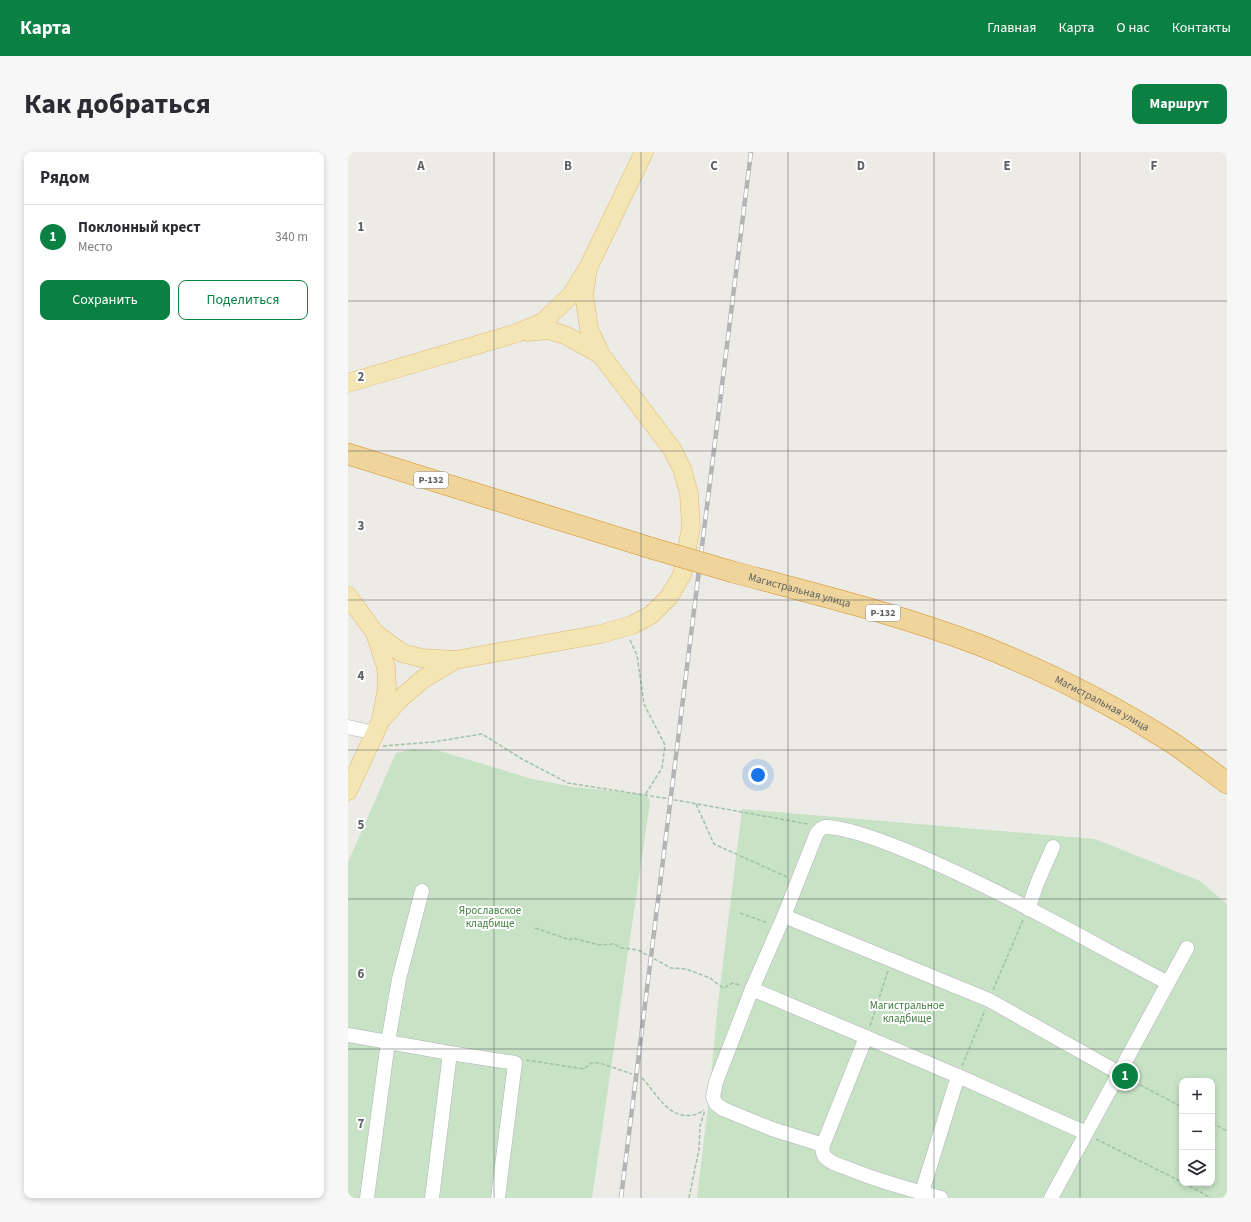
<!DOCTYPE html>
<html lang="ru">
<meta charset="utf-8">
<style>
body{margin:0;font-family:"Source Sans 3",sans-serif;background:#f7f7f7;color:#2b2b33}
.controls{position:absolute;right:12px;bottom:12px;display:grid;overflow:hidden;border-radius:8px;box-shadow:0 2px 6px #0003}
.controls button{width:36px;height:36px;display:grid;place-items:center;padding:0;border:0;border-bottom:1px solid #e1e1e2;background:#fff;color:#2b2b33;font:20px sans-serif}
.you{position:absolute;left:410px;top:623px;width:14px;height:14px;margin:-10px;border:3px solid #fff;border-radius:50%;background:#1a73e8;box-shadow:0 0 0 6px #1a73e833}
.badge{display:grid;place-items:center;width:26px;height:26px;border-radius:50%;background:#0b8043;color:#fff;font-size:13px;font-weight:700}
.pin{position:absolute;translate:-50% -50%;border:2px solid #fff;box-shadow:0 1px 4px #0006}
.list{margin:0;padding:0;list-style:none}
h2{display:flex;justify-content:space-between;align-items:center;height:52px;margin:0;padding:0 16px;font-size:17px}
h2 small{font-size:13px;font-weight:400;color:#7c7c81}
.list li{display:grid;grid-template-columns:26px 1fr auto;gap:12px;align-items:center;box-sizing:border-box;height:64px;padding:0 16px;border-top:1px solid #e1e1e2}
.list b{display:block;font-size:15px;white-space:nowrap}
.list p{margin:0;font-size:13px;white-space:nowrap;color:#7c7c81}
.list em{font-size:13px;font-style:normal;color:#7c7c81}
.actions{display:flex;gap:8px;padding:12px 16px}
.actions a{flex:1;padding:9px 0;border:1px solid #0b8043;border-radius:8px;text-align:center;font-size:14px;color:#0b8043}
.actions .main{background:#0b8043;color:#fff}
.icon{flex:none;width:22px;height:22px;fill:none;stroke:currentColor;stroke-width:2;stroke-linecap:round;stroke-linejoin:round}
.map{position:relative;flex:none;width:879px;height:1046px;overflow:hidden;border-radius:8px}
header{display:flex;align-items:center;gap:24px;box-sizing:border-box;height:56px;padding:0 20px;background:#0b8043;color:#fff}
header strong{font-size:19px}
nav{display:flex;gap:22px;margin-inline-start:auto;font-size:14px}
.intro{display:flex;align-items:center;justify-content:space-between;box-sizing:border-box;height:96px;padding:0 24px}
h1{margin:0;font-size:28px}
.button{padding:10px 18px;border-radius:8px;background:#0b8043;color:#fff;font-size:14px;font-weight:700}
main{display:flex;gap:24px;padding:0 24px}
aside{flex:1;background:#fff;border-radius:8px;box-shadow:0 2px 6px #0003}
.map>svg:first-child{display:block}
</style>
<header>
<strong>Карта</strong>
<nav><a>Главная</a><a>Карта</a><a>О нас</a><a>Контакты</a></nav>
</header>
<div class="intro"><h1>Как добраться</h1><a class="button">Маршрут</a></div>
<main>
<aside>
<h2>Рядом<small></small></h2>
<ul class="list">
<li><span class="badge">1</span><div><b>Поклонный крест</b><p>Место</p></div><em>340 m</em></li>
</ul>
<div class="actions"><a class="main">Сохранить</a><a>Поделиться</a></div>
</aside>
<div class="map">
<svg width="879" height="1046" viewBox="0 0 879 1046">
<rect width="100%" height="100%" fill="#edebe6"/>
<!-- green -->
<g fill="#c7e2c5" fill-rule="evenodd">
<path d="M66,597L92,599L184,627L226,635L294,642L300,645L302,650L244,1046H0V710L48,601Z"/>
<path d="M394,657L747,687L852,729L879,752V1046H349L361,946L370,851ZM834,929H864V1031H834Z"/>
</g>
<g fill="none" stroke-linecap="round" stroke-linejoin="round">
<!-- minor casing -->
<g stroke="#b1b3b6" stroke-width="15">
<g id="minor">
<path d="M0,575L27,581"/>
<path d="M680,757L690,729L705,695"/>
<path d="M436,764L641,848L771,921"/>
<path d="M404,837L610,924L738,981"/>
<path d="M0,883L102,901L84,1046"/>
<path d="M518,885L475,993C474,997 474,1001 477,1005C482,1010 492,1014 499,1016C529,1029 561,1037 593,1046"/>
<path d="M102,901L167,911L150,1046"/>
<path d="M475,993L424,977L375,957L368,952L365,945L368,930L404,837L436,764L468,683C470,679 472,676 477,675C492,674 529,687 544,693C639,730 729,783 820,831"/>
<path d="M574,1040L610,924"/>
<path d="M19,1046L40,890L51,827L74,739"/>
<path d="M703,1046L839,796"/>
</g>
</g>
<!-- major casing -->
<g stroke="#dfb76d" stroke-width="19">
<g id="major">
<path d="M180,180L201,178L219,184L253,203"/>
<path d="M0,231L169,181L195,170L223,143L240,116L296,0"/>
<path d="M0,444L27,481L38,515L39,535L33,568L0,639"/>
<path d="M27,481L54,501L73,506L107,508L253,482L284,473L303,463L321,445L334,423L343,375L341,341L334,317L324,297L253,203L241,177L236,142L240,116"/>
<path d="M33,568L52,547L75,527L107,508"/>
</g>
</g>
<!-- highway casing -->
<g stroke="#d58f1e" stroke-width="22">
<g id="highway">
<path d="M0,302L303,396"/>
<path id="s1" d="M385,420C467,442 550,462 629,492C695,518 760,550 820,588C840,601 860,617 879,631"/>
</g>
</g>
<!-- path -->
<g stroke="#9fc2a7" stroke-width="1.5" stroke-dasharray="4 2" stroke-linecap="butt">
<path d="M282,488L289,503L296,552L317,593L314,616L297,643"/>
<path d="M35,594L85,590L134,582L174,607L220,631L322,647L460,672"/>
<path d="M348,652L366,692L439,725"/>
<path d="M392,761L420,771"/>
<path d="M187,776L222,788L224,786L251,793L266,792L274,796L290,798L323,816L338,817L362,826L375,836L385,831L392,833"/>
<path d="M645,838L675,768"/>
<path d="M522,874L540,819"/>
<path d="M178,908L236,917L243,911H252L284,922"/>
<path d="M614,914L637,858"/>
<path d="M294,926C308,940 320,968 345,963C349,963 353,960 356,958"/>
<path d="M781,927L834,955"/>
<path d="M864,971L879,979"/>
<path d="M748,987L834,1030"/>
<path d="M836,1031L863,1046"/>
<path d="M341,1046L351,997L352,974L357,958"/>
</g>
<!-- minor -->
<use href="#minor" stroke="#fff" stroke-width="14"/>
<!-- major -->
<use href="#major" stroke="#f4e6b4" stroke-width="18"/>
<!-- highway -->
<use href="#highway" stroke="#efd49b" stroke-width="21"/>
<!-- rail casing -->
<g stroke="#b3b4b4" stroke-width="4.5">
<path id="rail" d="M273,1046L403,0"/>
</g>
<!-- rail -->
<use href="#rail" stroke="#fff" stroke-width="3" stroke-dasharray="9" stroke-linecap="butt"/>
<!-- highway-bridge casing -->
<g stroke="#d58f1e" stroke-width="22" stroke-linecap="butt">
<path id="highway-bridge" d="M303,396L385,420"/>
</g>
<!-- highway-bridge -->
<use href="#highway-bridge" stroke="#efd49b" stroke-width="21"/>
</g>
<!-- grid -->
<path fill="none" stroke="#5d6164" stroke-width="1" stroke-opacity="0.55" d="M146,0V1046M293,0V1046M440,0V1046M586,0V1046M732,0V1046M0,149H879M0,299H879M0,448H879M0,598H879M0,747H879M0,897H879"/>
<g text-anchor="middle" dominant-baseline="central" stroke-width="4" stroke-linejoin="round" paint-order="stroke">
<!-- shield labels -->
<g fill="#fff" stroke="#8e9092" stroke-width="1">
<rect x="66" y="320" width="34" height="16" rx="3"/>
<rect x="518" y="453" width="34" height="16" rx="3"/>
</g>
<g font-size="10" font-weight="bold" fill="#5d6164">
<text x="83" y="328">Р-132</text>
<text x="535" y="461">Р-132</text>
</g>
<!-- street labels -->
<g font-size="11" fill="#5d6164" stroke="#fff">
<text stroke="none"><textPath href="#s1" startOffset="69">Магистральная улица</textPath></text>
<text stroke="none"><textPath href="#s1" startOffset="393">Магистральная улица</textPath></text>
</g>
<!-- park labels -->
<g font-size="11" fill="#427f41" stroke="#fff">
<text x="142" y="758">Ярославское<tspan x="142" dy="13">кладбище</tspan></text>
<text x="559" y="853">Магистральное<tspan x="559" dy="13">кладбище</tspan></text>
</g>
</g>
<g font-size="13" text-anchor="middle" font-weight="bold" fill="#5d6164" stroke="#fff" stroke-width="4" stroke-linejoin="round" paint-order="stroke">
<text x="73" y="18">A</text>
<text x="220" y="18">B</text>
<text x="366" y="18">C</text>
<text x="513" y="18">D</text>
<text x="659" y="18">E</text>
<text x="806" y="18">F</text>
<text x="13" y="79">1</text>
<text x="13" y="229">2</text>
<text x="13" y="378">3</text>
<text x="13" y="528">4</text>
<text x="13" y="677">5</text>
<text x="13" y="826">6</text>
<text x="13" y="976">7</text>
</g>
</svg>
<div class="controls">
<button>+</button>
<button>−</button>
<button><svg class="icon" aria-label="layers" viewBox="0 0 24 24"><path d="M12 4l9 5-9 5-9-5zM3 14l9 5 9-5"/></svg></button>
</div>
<div class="you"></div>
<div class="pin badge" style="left:777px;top:924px">1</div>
</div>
</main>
